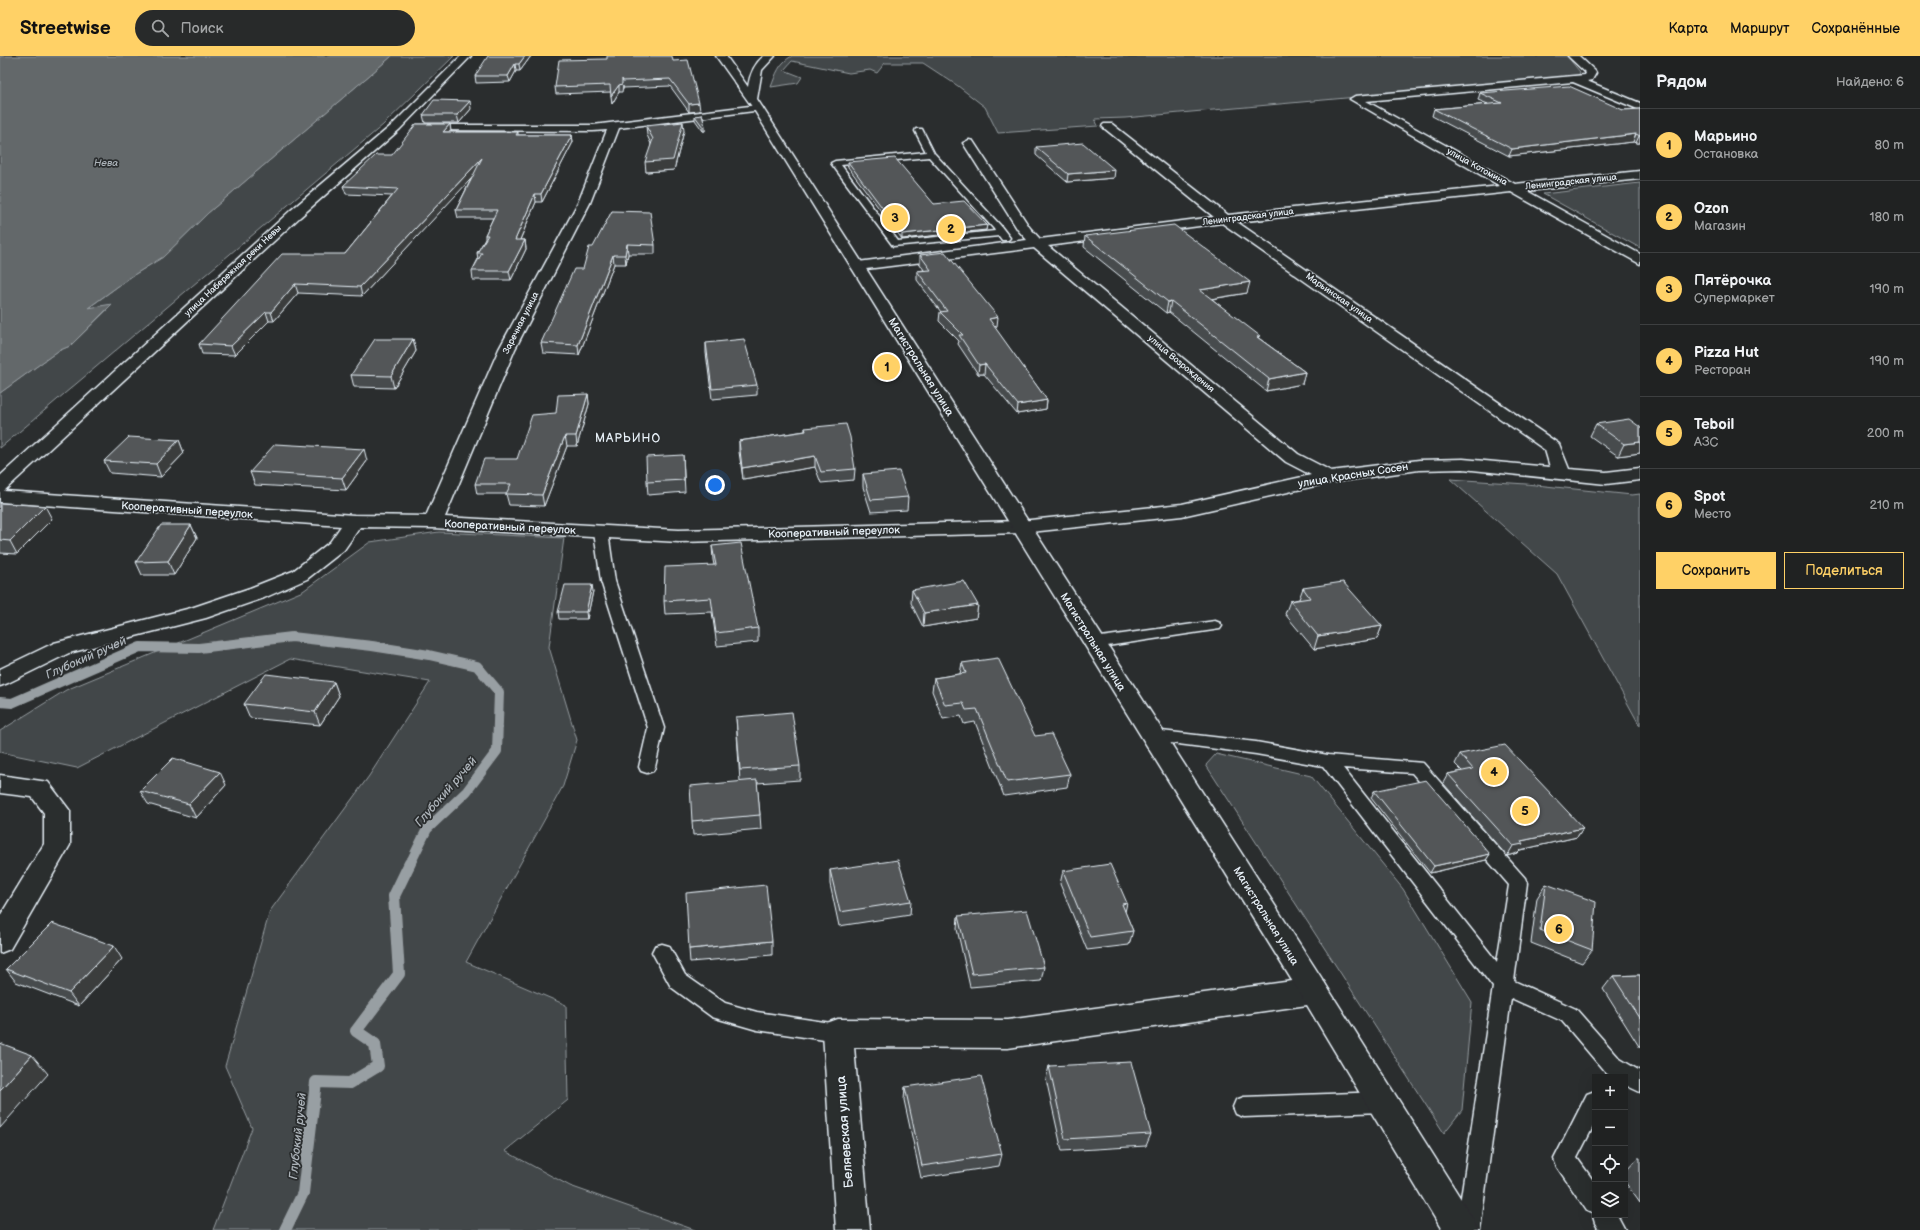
<!DOCTYPE html>
<html lang="ru">
<meta charset="utf-8">
<style>
body{margin:0;font-family:"Balsamiq Sans",sans-serif;background:#282a2a;color:#f1f3f6}
.controls{position:absolute;right:12px;bottom:12px;display:grid;overflow:hidden;border-radius:0px;box-shadow:0 4px 16px #0002}
.controls button{width:36px;height:36px;display:grid;place-items:center;padding:0;border:0;border-bottom:1px solid #3d3f40;background:#202222;color:#f1f3f6;font:20px sans-serif}
.you{position:absolute;left:715px;top:429px;width:14px;height:14px;margin:-10px;border:3px solid #fff;border-radius:50%;background:#1a73e8;box-shadow:0 0 0 6px #1a73e833}
.badge{display:grid;place-items:center;width:26px;height:26px;border-radius:50%;background:#ffd166;color:#111;font-size:13px;font-weight:700}
.pin{position:absolute;translate:-50% -50%;border:2px solid #fff;box-shadow:0 1px 4px #0006}
.list{margin:0;padding:0;list-style:none}
h2{display:flex;justify-content:space-between;align-items:center;height:52px;margin:0;padding:0 16px;font-size:17px}
h2 small{font-size:13px;font-weight:400;color:#a2a4a5}
.list li{display:grid;grid-template-columns:26px 1fr auto;gap:12px;align-items:center;box-sizing:border-box;height:72px;padding:0 16px;border-top:1px solid #3d3f40}
.list b{display:block;font-size:15px;white-space:nowrap}
.list p{margin:0;font-size:13px;white-space:nowrap;color:#a2a4a5}
.list em{font-size:13px;font-style:normal;color:#a2a4a5}
.actions{display:flex;gap:8px;padding:12px 16px}
.actions a{flex:1;padding:9px 0;border:1px solid #ffd166;border-radius:0px;text-align:center;font-size:14px;color:#ffd166}
.actions .main{background:#ffd166;color:#111}
.icon{flex:none;width:22px;height:22px;fill:none;stroke:currentColor;stroke-width:2;stroke-linecap:round;stroke-linejoin:round}
.map{position:relative;flex:none;width:1640px;height:1174px;overflow:hidden}
header{display:flex;align-items:center;gap:24px;box-sizing:border-box;height:56px;padding:0 20px;background:#ffd166;color:#111}
header strong{font-size:19px}
nav{display:flex;gap:22px;margin-inline-start:auto;font-size:14px}
.search{width:280px;height:36px;background:#282a2a;display:flex;align-items:center;gap:10px;box-sizing:border-box;padding:0 14px;border-radius:22px;color:#a2a4a5;font-size:15px}
main{display:flex}
aside{flex:1;background:#202222}
.map>svg:first-child{display:block}
</style>
<header>
<strong>Streetwise</strong>
<div class="search"><svg class="icon" aria-label="search" viewBox="0 0 24 24"><circle cx="10" cy="10" r="6"/><path d="M15 15l6 6"/></svg>Поиск</div>
<nav><a>Карта</a><a>Маршрут</a><a>Сохранённые</a></nav>
</header>
<main>
<div class="map">
<svg width="1640" height="1174" viewBox="0 0 1640 1174">
<rect width="100%" height="100%" fill="#2a2d2e"/>
<filter id="ink" filterUnits="userSpaceOnUse"><feTurbulence type="fractalNoise" baseFrequency=".025" numOctaves="2"/><feDisplacementMap in="SourceGraphic" scale="8" xChannelSelector="R" yChannelSelector="G"/><feConvolveMatrix kernelMatrix="1 2 1 2 8 2 1 2 1" color-interpolation-filters="sRGB"/></filter>
<g filter="url(#ink)">
<!-- green -->
<g fill="#424648" stroke="#959ca0">
<path d="M392,0H454L383,69L0,392V337L58,295L70,290L112,249L87,253L132,220L163,201L208,157Z"/>
<path d="M792,0H1567L1580,16L1578,21L1125,62L1095,63L1098,70L998,77L985,51L958,30L923,7H885L877,17L870,14L849,17L792,5L784,14L802,21L798,27L771,31C776,18 779,7 792,0Z"/>
<path d="M1640,127V192L1543,138Z"/>
<path d="M1450,423L1526,428L1632,439L1640,438V670L1557,518Z"/>
<path d="M439,476L564,482L549,591L577,684L563,730L466,906L566,949L568,1044L505,1095L570,1130L695,1174H213L252,1072L225,1010L270,855L369,720L430,626L290,603L77,712L0,696V675L66,634L303,535L370,486Z"/>
<path d="M1216,698L1311,720L1403,833L1472,946L1462,1054L1444,1077L1206,709Z"/>
</g>
<!-- water -->
<path fill="#63686b" stroke="#989fa3" d="M0,0H392L208,157L163,201L132,220L88,252L112,248L70,290L58,295L0,337Z"/>
<g fill="none" stroke-linecap="round" stroke-linejoin="round">
<!-- stream-far1 -->
<path stroke="#989fa3" stroke-width="10" d="M0,646L12,647L140,591L199,592L292,581L372,590L429,599L477,610L499,636L497,695L467,735L427,773L410,808"/>
<!-- stream -->
<path stroke="#989fa3" stroke-width="12" d="M285,1174L303,1137L316,1026L350,1027L378,1010L375,988L356,975L399,918L394,840L410,807"/>
<!-- lane casing -->
<g stroke="#e8f1f8" stroke-width="3">
<g id="lane">
<path d="M916,73H922L934,97L1000,169L1010,182L1008,184H1002L999,180L893,190L831,107L835,105L926,96L915,75ZM929,101L994,173L995,175L898,185L841,109Z"/>
<path d="M601,472L606,473L608,476L615,525L664,672L655,711L653,715L647,717L641,715L639,711L648,672L601,525L594,476L596,473Z"/>
<path d="M1215,565L1220,567L1222,570L1220,573L1094,592L1089,590L1086,587L1089,584L1094,582Z"/>
<path d="M1153,674L1256,686L1328,699L1423,707L1525,822L1527,827L1514,925L1576,953L1620,1003L1640,1015V1036L1625,1029V1021H1612L1606,1017L1562,965L1511,942L1480,1174H1456L1493,931L1323,710L1256,698L1147,684L1145,680L1147,676ZM1343,712L1412,717L1509,829L1497,906Z"/>
<path d="M662,888L669,890L685,919L725,947L757,956L838,968L845,970L848,977L845,984L838,986L757,974L712,961L671,931L652,896L655,890Z"/>
<path d="M1595,1035V1067L1577,1102L1595,1127V1159H1617L1625,1174H1599L1595,1167L1592,1157L1587,1155L1557,1111L1554,1103L1587,1038Z"/>
<path d="M1383,1036L1391,1039L1394,1046L1391,1053L1383,1056L1244,1061L1236,1058L1233,1051L1236,1044L1244,1041Z"/>
</g>
</g>
<!-- street casing -->
<g stroke="#e8f1f8" stroke-width="3">
<g id="street">
<path d="M461,0H471L400,73L300,161L4,435L354,459L426,460L499,293L578,147L607,74L593,75L421,74L415,71L417,69H593L758,49L763,52L762,54L619,72L590,147L515,293L445,461L679,474L1021,465L1182,448L1311,419L1286,406L1034,192L858,214L853,213L851,210L853,207L858,206L1027,184L1018,174L963,87L969,84L973,85L1030,172L1040,183L1214,161L1104,72L1102,70L1104,68H1112L1228,159L1500,130L1350,43L1355,40L1585,19L1586,17L1568,0H1579L1595,15L1596,17L1592,24L1587,25L1640,47V54L1573,26L1366,45L1515,128L1640,115V123L1527,135L1640,198V208L1511,136L1237,166L1559,388L1569,413L1606,416L1640,412V424L1606,428L1463,413L1419,414L1328,427L1182,460L1021,477L679,486L433,472L360,471L344,494L307,523L264,542L206,562L69,597L8,627L0,630V613L54,587L191,552L250,532L293,515L330,486L341,470L0,446V420L290,155L392,69ZM1222,167L1545,394L1550,411L1463,403L1419,404L1331,415L1298,398L1048,190Z"/>
<path d="M0,719L48,726L70,755V789L10,893L0,897V860L44,788V757L32,741L0,737Z"/>
<path d="M1314,922L1324,926L1329,935L1324,944L1314,948L1008,992L854,991L870,1174H836L823,977L827,967L838,963L1008,964Z"/>
</g>
</g>
<!-- primary casing -->
<g stroke="#e8f1f8" stroke-width="3">
<path id="primary" d="M716,0H726L748,31C750,18 754,8 764,0H775L762,14L757,43L1324,926L1473,1162L1478,1174H1442L1304,944L753,52Z"/>
</g>
<!-- lane -->
<use href="#lane" fill="#2a2d2e" fill-rule="evenodd"/>
<!-- street -->
<use href="#street" fill="#2a2d2e" fill-rule="evenodd"/>
<!-- primary -->
<use href="#primary" fill="#2a2d2e" fill-rule="evenodd"/>
</g>
<!-- wall -->
<g fill="#474b4d" stroke="#e8f1f8">
<path d="M531,0L520,15H516L510,26L476,27L475,20Z"/>
<path d="M673,5L700,55L689,56L670,30L623,32V30L622,36H619L612,48L611,36L556,38L555,31Z"/>
<path d="M1480,37L1623,54L1640,53V87H1636L1633,86L1509,100L1432,60L1434,53L1488,48L1478,44Z"/>
<path d="M471,53L459,67H425L423,59Z"/>
<path d="M702,59L705,75H703L695,64V60Z"/>
<path d="M450,68L451,76H518V79H572L573,86L542,146H536L520,184H525L526,193L511,224H473L472,215L478,203L477,197L485,183V179L493,162H458L456,154L472,121L362,240L298,237L274,265H269L235,299L202,298L199,288L345,198L392,140L346,138L343,130L392,99Z"/>
<path d="M646,70L684,75L674,114L646,116L651,88L647,79Z"/>
<path d="M1036,91L1114,122L1067,126L1036,99Z"/>
<path d="M848,106L934,148L987,169L986,174L902,183L848,111Z"/>
<path d="M612,155L655,189V198H628L626,208H614L579,299L543,297L541,287L583,213Z"/>
<path d="M1085,180L1247,237L1212,243L1260,283L1305,316L1302,328L1266,335L1169,256L1166,257L1084,191Z"/>
<path d="M920,199L997,270L994,271L1047,344L1046,353L1017,358L984,318H978L958,288L959,285L939,265L940,256H941L917,224V215L924,214L920,208Z"/>
<path d="M413,283L416,295L394,332L354,331L351,319Z"/>
<path d="M706,287L757,329V339L712,343L706,297Z"/>
<path d="M588,338L589,348L577,390H567L544,450L509,449L506,438H477L475,428L517,403L556,357Z"/>
<path d="M1596,368L1640,371V397L1618,400L1590,380Z"/>
<path d="M805,372L855,413L854,424L821,427L815,411L743,423L739,396V385L805,375Z"/>
<path d="M179,384L184,397L161,421L110,417L104,405Z"/>
<path d="M683,399L685,436L648,439L647,426Z"/>
<path d="M367,405L346,434L255,429L250,416Z"/>
<path d="M863,418L908,441L907,454L871,456L863,431Z"/>
<path d="M0,447L52,463L17,498L0,497Z"/>
<path d="M191,469L197,482L174,519H142L136,506Z"/>
<path d="M712,490L758,572V586L717,590L712,556L665,558L664,545L714,509L713,504Z"/>
<path d="M1303,532L1382,570L1377,583L1314,593L1285,558L1290,545L1299,543Z"/>
<path d="M912,534L978,549L976,562L923,571L911,547Z"/>
<path d="M593,535L587,563H559L558,556Z"/>
<path d="M962,607L1035,680L1070,718L1067,731L1004,740L975,666L964,668L961,660L943,663L932,635L934,622L960,618Z"/>
<path d="M334,626L339,640L320,669L250,662L244,648Z"/>
<path d="M736,661L800,710V724L757,727L760,759L761,773L693,779L692,765L740,726Z"/>
<path d="M1460,698L1583,772L1577,781L1520,794L1517,797L1507,800L1443,727L1448,718L1462,715L1455,708Z"/>
<path d="M226,729L196,762L148,748L140,735Z"/>
<path d="M1374,735L1490,798L1486,804L1430,817L1371,742Z"/>
<path d="M830,814L911,845L910,859L839,870L830,828Z"/>
<path d="M1063,815L1127,847L1125,856L1133,875L1129,889L1087,894L1060,828Z"/>
<path d="M1546,828L1592,894L1582,907L1531,887L1537,842Z"/>
<path d="M958,860L1044,911L1041,925L970,931L957,873Z"/>
<path d="M772,885V899L690,906L689,893Z"/>
<path d="M122,903L79,950L16,926L6,913Z"/>
<path d="M1640,919V992L1603,933L1613,920Z"/>
<path d="M1049,1010L1151,1078L1146,1090L1062,1095L1046,1023Z"/>
<path d="M905,1031L1002,1098L999,1110L921,1122L904,1044Z"/>
<path d="M1638,1102H1640V1147L1625,1126V1116Z"/>
</g>
<!-- shaded-wall -->
<g fill="#3a3d3e" stroke="#e8f1f8">
<path d="M525,0H531L520,15L519,8Z"/>
<path d="M515,8L516,15L510,26L508,20Z"/>
<path d="M619,29V36L612,48L611,40Z"/>
<path d="M470,45L471,53L459,67L457,59Z"/>
<path d="M699,47L700,55L689,56V48Z"/>
<path d="M683,66L684,75L674,114L646,116L645,106Z"/>
<path d="M450,68L451,76H443Z"/>
<path d="M705,70V75H703V71Z"/>
<path d="M1636,78L1633,86L1509,100L1512,93Z"/>
<path d="M572,79L573,86L542,146L541,138Z"/>
<path d="M1639,80H1640V87H1636Z"/>
<path d="M482,102L483,110L362,240L360,231Z"/>
<path d="M1115,114L1114,122L1067,126L1068,118Z"/>
<path d="M535,138L536,146L516,193L515,184Z"/>
<path d="M987,169L986,174L902,183V178Z"/>
<path d="M525,184L526,193L511,224L509,215Z"/>
<path d="M627,188L628,198L626,208L625,199Z"/>
<path d="M613,199L614,208L579,299L578,289Z"/>
<path d="M1250,226L1247,237L1198,245L1200,234Z"/>
<path d="M295,228L298,237L274,265L271,256Z"/>
<path d="M1171,245L1169,256L1166,257L1168,246Z"/>
<path d="M266,256L269,265L235,299L231,290Z"/>
<path d="M998,261L997,270L988,272L989,263Z"/>
<path d="M413,283L416,295L394,332L391,320Z"/>
<path d="M985,308L984,318H978L979,309Z"/>
<path d="M1305,316L1302,328L1266,335L1269,323Z"/>
<path d="M588,338L589,348L577,390L576,380Z"/>
<path d="M1047,344L1046,353L1017,358L1018,349Z"/>
<path d="M565,380L567,390L544,450L542,439Z"/>
<path d="M179,384L184,397L161,421L156,408Z"/>
<path d="M1640,386V397L1618,400L1624,388Z"/>
<path d="M364,393L367,405L346,434L342,422Z"/>
<path d="M815,400V411L743,423L742,412Z"/>
<path d="M45,450L52,463L17,498L10,485Z"/>
<path d="M191,469L197,482L174,519L168,505Z"/>
<path d="M592,529L593,535L587,563L586,556Z"/>
<path d="M978,549L976,562L923,571L924,557Z"/>
<path d="M1382,570L1377,583L1314,593L1318,580Z"/>
<path d="M334,626L339,640L320,669L315,656Z"/>
<path d="M220,716L226,729L196,762L189,748Z"/>
<path d="M1583,772L1577,781L1520,794L1517,797L1507,800L1513,790L1521,785Z"/>
<path d="M1490,798L1486,804L1430,817L1434,810Z"/>
<path d="M114,890L122,903L79,950L69,937Z"/>
<path d="M32,999L48,1018L0,1072V1034Z"/>
</g>
<!-- building -->
<g fill="#535759" stroke="#e8f1f8">
<path d="M488,0H525L519,8H515L508,20H475Z"/>
<path d="M607,0H672L673,5L688,4L699,47L689,48L670,23L623,25L622,23V28L619,29L611,40L610,29L555,31L559,4L607,3Z"/>
<path d="M1569,30L1623,54L1640,53V80L1636,78L1512,93L1434,53L1502,47L1480,37Z"/>
<path d="M434,44L470,45L457,59H423Z"/>
<path d="M702,59L705,70L703,71L695,60Z"/>
<path d="M683,66L673,104L645,106L653,83L646,70Z"/>
<path d="M416,68H450L443,76H518L516,79H572L541,138H535L515,184H525L509,215H472L482,197H477L488,179H485L497,154H456L482,102L360,231L295,228L271,256H266L231,290L199,288L282,198H345L398,133L343,130L376,99H392Z"/>
<path d="M1083,87L1115,114L1068,118L1036,91Z"/>
<path d="M895,102L934,148L964,145L987,169L902,178L848,106Z"/>
<path d="M612,155L650,156L655,189L627,188L625,199H613L578,289L541,287L574,213H583L589,191H593Z"/>
<path d="M1174,169L1250,226L1200,234L1260,280L1257,281L1305,316L1269,323L1171,245L1168,246L1085,180Z"/>
<path d="M945,196L998,261L989,263L1047,344L1018,349L985,308L979,309L959,279H963L940,256L947,255L917,215L931,214L920,199Z"/>
<path d="M375,283H413L391,320L351,319Z"/>
<path d="M744,283L757,329L712,333L706,287Z"/>
<path d="M588,338L576,380H565L542,439L506,438L511,428H475L484,403H517L532,359L556,357L558,339Z"/>
<path d="M1629,363L1640,371V386L1624,388L1596,368Z"/>
<path d="M846,368L850,381L855,413L821,416L815,400L742,412L739,385L806,375L805,372Z"/>
<path d="M129,381L179,384L156,408L104,405Z"/>
<path d="M275,388L364,393L342,422L250,416Z"/>
<path d="M683,399L684,424L647,426L646,401Z"/>
<path d="M899,415L908,441L871,444L863,418Z"/>
<path d="M0,447L45,450L10,485L0,484Z"/>
<path d="M161,469H191L168,505L136,506Z"/>
<path d="M741,487L758,572L716,577L711,542L664,545L665,511L716,509L712,490Z"/>
<path d="M964,525L978,549L924,557L912,534Z"/>
<path d="M1343,526L1382,570L1318,580L1290,545L1310,542L1303,532Z"/>
<path d="M565,529H592L586,556H558Z"/>
<path d="M998,602L1035,680L1051,678L1070,718L1007,726L977,653L966,654L963,647L945,649L934,622L966,617L962,607Z"/>
<path d="M266,618L334,626L315,656L244,648Z"/>
<path d="M792,656L800,710L740,714L736,661Z"/>
<path d="M1505,689L1583,772L1521,785L1523,788L1513,790L1448,718L1473,713L1460,698Z"/>
<path d="M173,702L220,716L189,748L140,735Z"/>
<path d="M757,724L760,759L692,765L690,730Z"/>
<path d="M1426,724L1490,798L1434,810L1374,735Z"/>
<path d="M898,804L911,845L840,856L830,814Z"/>
<path d="M1110,808L1127,847L1122,848L1133,875L1090,881L1063,815Z"/>
<path d="M1546,828L1596,846L1592,894L1540,874Z"/>
<path d="M766,829L772,885L689,893L686,837Z"/>
<path d="M1027,854L1044,911L972,918L958,860Z"/>
<path d="M52,867L114,890L69,937L6,913Z"/>
<path d="M1640,919V962L1613,920Z"/>
<path d="M0,987L32,999L0,1034Z"/>
<path d="M1131,1006L1151,1078L1065,1083L1049,1010Z"/>
<path d="M981,1020L1002,1098L922,1110L905,1031Z"/>
</g>
</g>
<g text-anchor="middle" dominant-baseline="central" stroke-width="3.5" stroke-linejoin="round" paint-order="stroke">
<!-- far-street labels -->
<g font-size="9" fill="#e8f1f8" stroke="#2a2d2e">
<text transform="translate(1477 111) rotate(29)">улица Котомина</text>
<text transform="translate(1571 126) rotate(-6)">Ленинградская улица</text>
<text transform="translate(1248 161) rotate(-7)">Ленинградская улица</text>
<text transform="translate(233 215) rotate(-43)">улица Набережная реки Невы</text>
<text transform="translate(1339 242) rotate(35)">Марьинская улица</text>
<text transform="translate(521 267) rotate(-63)">Заречная улица</text>
<text transform="translate(1181 308) rotate(40)">улица Возрождения</text>
</g>
<!-- far-water labels -->
<g font-size="10" font-style="italic" fill="#acb3b9" stroke="#2a2d2e">
<text x="106" y="107">Нева</text>
</g>
<!-- street labels -->
<g font-size="11" fill="#e8f1f8" stroke="#2a2d2e">
<text transform="translate(921 311) rotate(58)">Магистральная улица</text>
<text transform="translate(1353 419) rotate(-9)">улица Красных Сосен</text>
<text transform="translate(187 454) rotate(4)">Кооперативный переулок</text>
<text transform="translate(510 471) rotate(3)">Кооперативный переулок</text>
<text transform="translate(834 476) rotate(-2)">Кооперативный переулок</text>
<text transform="translate(1093 586) rotate(58)">Магистральная улица</text>
<text transform="translate(1266 860) rotate(58)">Магистральная улица</text>
</g>
<!-- neighbourhood labels -->
<g font-size="12" letter-spacing="1" fill="#e8f1f8" stroke="#2a2d2e">
<text x="628" y="382">МАРЬИНО</text>
</g>
<!-- water labels -->
<g font-size="12" font-style="italic" fill="#acb3b9" stroke="#2a2d2e">
<text transform="translate(86 602) rotate(-24)">Глубокий ручей</text>
<text transform="translate(446 736) rotate(-49)">Глубокий ручей</text>
<text transform="translate(298 1080) rotate(-84)">Глубокий ручей</text>
</g>
<!-- near-street labels -->
<g font-size="13" fill="#e8f1f8" stroke="#2a2d2e">
<text transform="translate(845 1076) rotate(-94)">Беляевская улица</text>
</g>
</g>
</svg>
<div class="controls">
<button>+</button>
<button>−</button>
<button><svg class="icon" aria-label="locate" viewBox="0 0 24 24"><circle cx="12" cy="12" r="6"/><path d="M12 2v4M12 18v4M2 12h4M18 12h4"/></svg></button>
<button><svg class="icon" aria-label="layers" viewBox="0 0 24 24"><path d="M12 4l9 5-9 5-9-5zM3 14l9 5 9-5"/></svg></button>
</div>
<div class="you"></div>
<div class="pin badge" style="left:887px;top:311px">1</div>
<div class="pin badge" style="left:951px;top:173px">2</div>
<div class="pin badge" style="left:895px;top:162px">3</div>
<div class="pin badge" style="left:1494px;top:716px">4</div>
<div class="pin badge" style="left:1525px;top:755px">5</div>
<div class="pin badge" style="left:1559px;top:873px">6</div>
</div>
<aside>
<h2>Рядом<small>Найдено: 6</small></h2>
<ul class="list">
<li><span class="badge">1</span><div><b>Марьино</b><p>Остановка</p></div><em>80 m</em></li>
<li><span class="badge">2</span><div><b>Ozon</b><p>Магазин</p></div><em>180 m</em></li>
<li><span class="badge">3</span><div><b>Пятёрочка</b><p>Супермаркет</p></div><em>190 m</em></li>
<li><span class="badge">4</span><div><b>Pizza Hut</b><p>Ресторан</p></div><em>190 m</em></li>
<li><span class="badge">5</span><div><b>Teboil</b><p>АЗС</p></div><em>200 m</em></li>
<li><span class="badge">6</span><div><b>Spot</b><p>Место</p></div><em>210 m</em></li>
</ul>
<div class="actions"><a class="main">Сохранить</a><a>Поделиться</a></div>
</aside>
</main>
